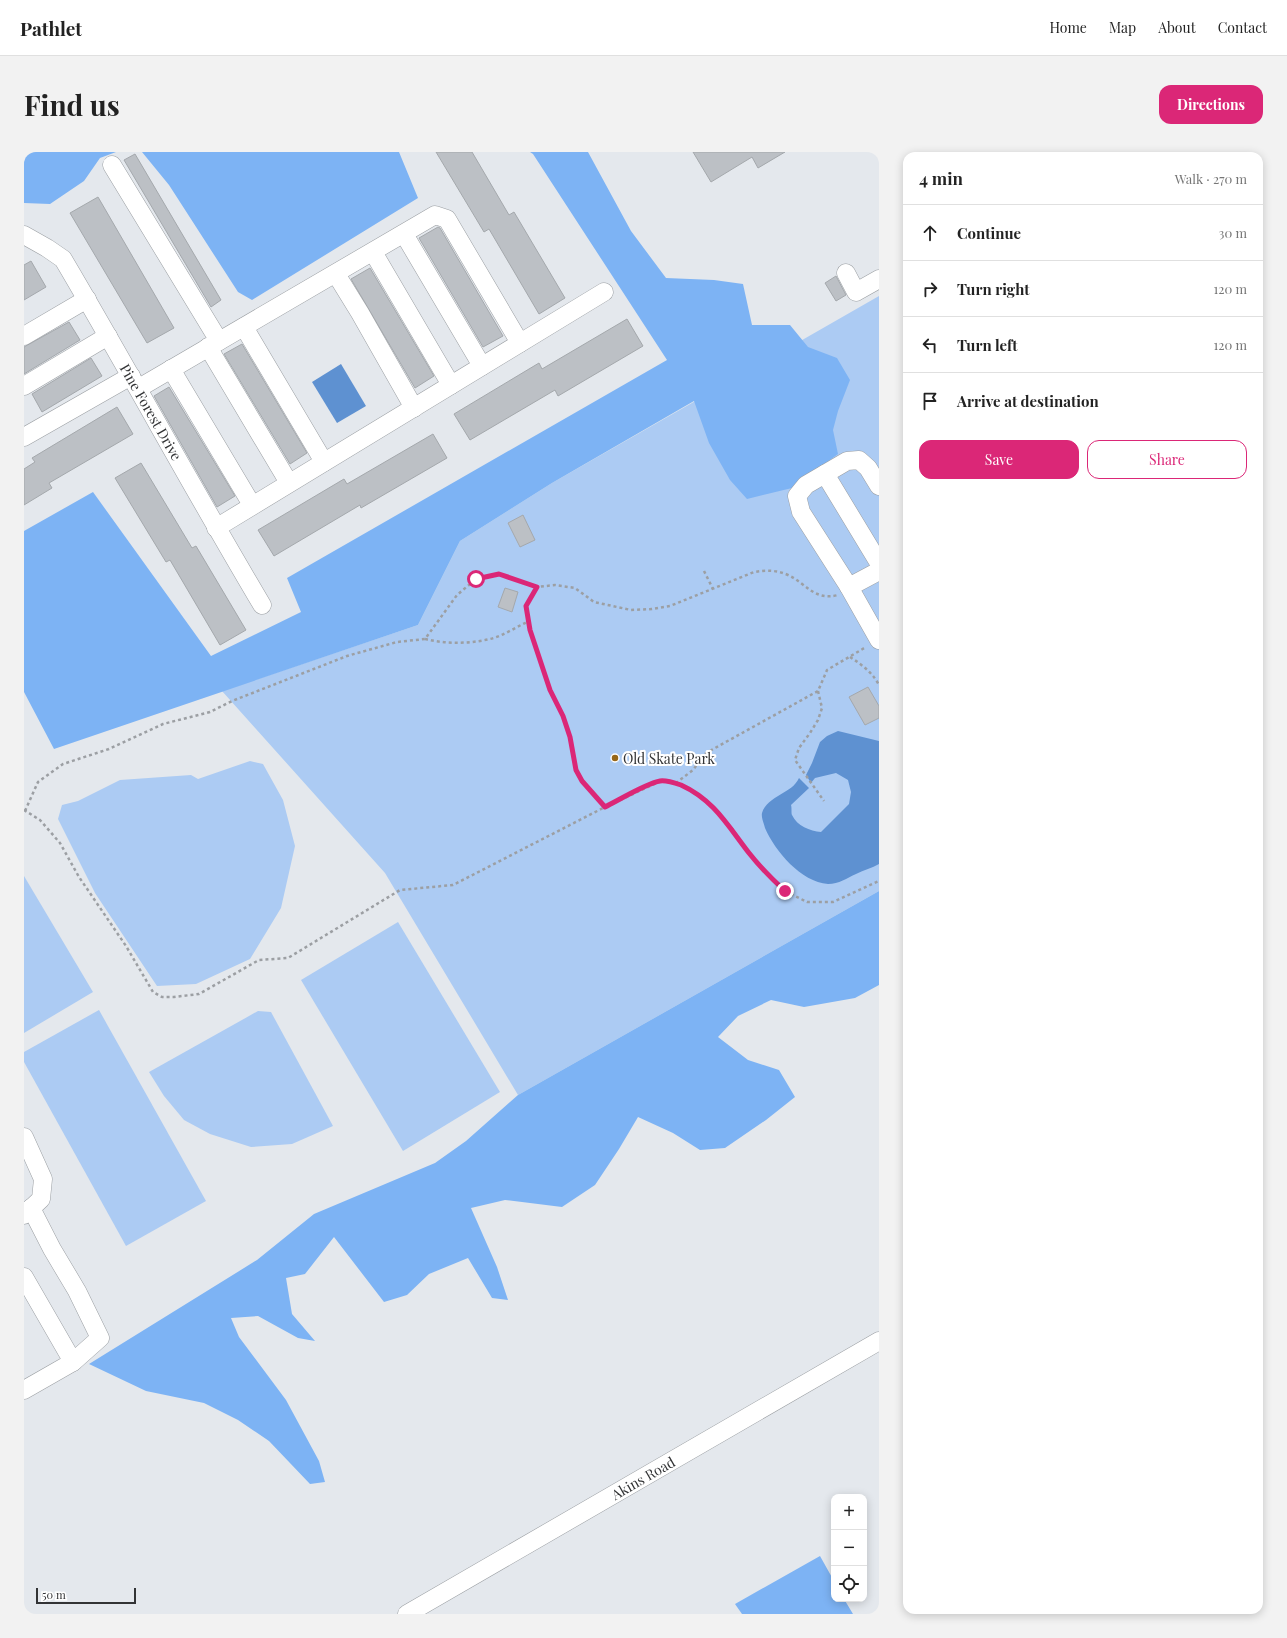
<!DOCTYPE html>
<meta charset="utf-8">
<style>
body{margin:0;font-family:"Playfair Display",serif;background:#f2f2f2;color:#222}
.controls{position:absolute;right:12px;bottom:12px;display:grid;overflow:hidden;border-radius:8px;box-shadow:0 2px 10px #0003}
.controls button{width:36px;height:36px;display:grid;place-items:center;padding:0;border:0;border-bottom:1px solid #e0e0e0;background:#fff;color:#222;font:20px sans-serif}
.scale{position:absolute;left:12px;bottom:10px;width:100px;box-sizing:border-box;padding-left:4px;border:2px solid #323335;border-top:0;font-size:11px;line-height:14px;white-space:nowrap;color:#323335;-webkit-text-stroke:3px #fff;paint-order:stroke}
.stop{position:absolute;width:12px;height:12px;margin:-9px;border:3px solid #db2777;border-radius:50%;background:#fff}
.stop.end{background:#db2777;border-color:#fff;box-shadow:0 1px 4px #0008}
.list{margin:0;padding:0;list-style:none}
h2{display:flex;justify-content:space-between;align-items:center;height:52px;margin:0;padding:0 16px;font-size:17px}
h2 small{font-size:13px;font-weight:400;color:#767676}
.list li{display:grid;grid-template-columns:26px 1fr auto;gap:12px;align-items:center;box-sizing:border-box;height:56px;padding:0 16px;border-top:1px solid #e0e0e0}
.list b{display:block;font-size:15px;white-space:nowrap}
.list em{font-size:13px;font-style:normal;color:#767676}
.actions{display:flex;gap:8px;padding:12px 16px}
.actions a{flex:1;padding:9px 0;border:1px solid #db2777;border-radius:12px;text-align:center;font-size:14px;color:#db2777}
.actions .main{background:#db2777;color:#fff}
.icon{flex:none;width:22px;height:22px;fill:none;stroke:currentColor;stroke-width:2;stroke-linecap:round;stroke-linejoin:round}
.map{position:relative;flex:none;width:855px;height:1462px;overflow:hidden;border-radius:12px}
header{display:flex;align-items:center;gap:24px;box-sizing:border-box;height:56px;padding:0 20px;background:#fff;border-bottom:1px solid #e0e0e0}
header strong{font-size:19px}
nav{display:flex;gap:22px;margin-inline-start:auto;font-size:14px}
.intro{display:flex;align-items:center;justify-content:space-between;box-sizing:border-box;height:96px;padding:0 24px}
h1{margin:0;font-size:28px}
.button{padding:10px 18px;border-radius:12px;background:#db2777;color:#fff;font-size:14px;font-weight:700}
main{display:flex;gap:24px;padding:0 24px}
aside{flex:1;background:#fff;border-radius:12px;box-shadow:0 2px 10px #0003}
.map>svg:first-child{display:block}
</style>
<header>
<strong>Pathlet</strong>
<nav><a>Home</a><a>Map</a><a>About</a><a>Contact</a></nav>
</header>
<div class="intro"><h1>Find us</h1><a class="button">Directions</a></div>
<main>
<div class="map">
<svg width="855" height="1462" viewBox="0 0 855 1462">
<rect width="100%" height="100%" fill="#e4e8ed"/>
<!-- green -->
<g fill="#accbf3">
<path d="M855,144V739L494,943L361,721L198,539L394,473L436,389L528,331Z"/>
<path d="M226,609L239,612L259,648L271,694L257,756L226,807L172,832L133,834L71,741L34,667L38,653L54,649L96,628L167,623L174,627Z"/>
<path d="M0,724L69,840L0,881Z"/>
<path d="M374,770L476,940L379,999L277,828Z"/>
<path d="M75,858L182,1049L102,1094L0,910V900Z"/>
<path d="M234,859L247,860L309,974L268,992L227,995L186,982L160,968L140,944L125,920Z"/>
</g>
<!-- forest -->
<g fill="#7db3f4">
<path d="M0,0H92L76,6L60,29L26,52L0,51Z"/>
<path d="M118,0H375L394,46L228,148L214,140L145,33Z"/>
<path d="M506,0H564L607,79L642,126L690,128L719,132L728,173H766L784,195L813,206L826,228L814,259L809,278L814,302L768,336L723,347L706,328L685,291L670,249L528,331L436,389L394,473L30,597L0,540V379L69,340L187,504L277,460L263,426L643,208L509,2Z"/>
<path d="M855,739V833L831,846L780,855L747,848L714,864L694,885L724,908L755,918L771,945L742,968L701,996L676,998L649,981L614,965L595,997L571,1033L538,1055L481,1048L447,1056L473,1115L484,1148L468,1146L444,1106L405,1122L383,1143L360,1150L310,1085L281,1122L262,1126L268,1162L291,1189L274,1186L234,1164L207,1166L215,1185L262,1248L295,1309L301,1330L286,1332L245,1289L214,1268L180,1251L122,1239L65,1212L233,1108L290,1062L411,1011L442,989L494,943Z"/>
<path d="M796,1404L810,1429V1447H820L829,1462H718L711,1452Z"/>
</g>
<!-- water -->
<g fill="#5e91d1">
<path d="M317,212L342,254L313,271L288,230Z"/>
<path d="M814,579L855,589V712C848,716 840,718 832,722C823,726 815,732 804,732C777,730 751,699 741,676C740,671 737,666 738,661C744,643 768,642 775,626L785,636L767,653C768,656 767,661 768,663C773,674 786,679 797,680L825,652L827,640L824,628L812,621L791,626L787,631L782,623L788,611L796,590L803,584Z"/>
</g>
<!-- building -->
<g fill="#bcc0c5" stroke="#a4a8ac">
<path d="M412,0H448L485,63L490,60L541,146L515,162L465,77L460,80Z"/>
<path d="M669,0H761L734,16L728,5L687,30Z"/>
<path d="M111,2L197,148L187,155L100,8Z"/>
<path d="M74,45L150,176L123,191L46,61Z"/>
<path d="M414,75L416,76L479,184L459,195L395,86Z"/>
<path d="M7,109L22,135L0,148V113Z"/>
<path d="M346,116L410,224L391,236L327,127Z"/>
<path d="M812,124L822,143L812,149L801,131Z"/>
<path d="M603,167L619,194L534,244L531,238L446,288L430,262L515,211L518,217Z"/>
<path d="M45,170L56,188L0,222V195Z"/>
<path d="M218,192L283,301L266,312L200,202Z"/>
<path d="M67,206L78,224L18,260L8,242Z"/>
<path d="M145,235L211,344L193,355L130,244Z"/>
<path d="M93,255L109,282L25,331L28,336L0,353V317L11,310L8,306Z"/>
<path d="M409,282L423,306L337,356L336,353L250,404L234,378L320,327L323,332Z"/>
<path d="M117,311L168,396L172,394L222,478L196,493L146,408L142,410L91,326Z"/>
<path d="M499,363L511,388L496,395L484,371Z"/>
<path d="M481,436L494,440L488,460L474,455Z"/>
<path d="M844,535L855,554V566L841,573L825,545Z"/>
</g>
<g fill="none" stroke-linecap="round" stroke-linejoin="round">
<!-- minor casing -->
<g stroke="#9b9fa3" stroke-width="19">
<g id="minor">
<path d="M88,13L195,189"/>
<path d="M380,82L458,214"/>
<path d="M0,83L23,96L39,107C107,222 170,339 238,453"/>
<path d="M349,100L427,233"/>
<path d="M822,121L832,140L855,127"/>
<path d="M312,122L336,161L390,256"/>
<path d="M220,175L300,310"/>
<path d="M0,184L63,147"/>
<path d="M184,195L265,331"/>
<path d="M147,217L228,353"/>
<path d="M0,234L84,184"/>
<path d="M115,236L411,63L423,67L496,191"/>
<path d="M0,285L107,224"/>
<path d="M801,322L855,411"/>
<path d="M192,376L580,140"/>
<path d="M855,419L825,435L855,488"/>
<path d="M825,435L777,360L773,344L782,333L823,309L835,308L844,316L855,334"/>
<path d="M0,985L19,1027L17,1047L0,1063"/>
<path d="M0,1125L49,1210"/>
<path d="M0,1238L49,1210L76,1186L53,1139L28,1097L7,1056"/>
<path d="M383,1462L855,1189"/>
</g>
</g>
<!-- path -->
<g stroke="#9c9fa3" stroke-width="2.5" stroke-dasharray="3 3" stroke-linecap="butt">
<path d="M680,419L689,437"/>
<path d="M513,435L502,454L506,478L526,538L539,564L546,585L552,618L558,629L581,655L637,629L652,631L669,618L682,601L794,539L803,518L842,495"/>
<path d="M401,487C422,492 444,492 466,487C479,484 492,475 505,469"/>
<path d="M826,505C838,513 848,520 855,533"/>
<path d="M794,539L798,556L794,568L786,581L775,596L771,608L800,649"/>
<path d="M652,631L668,638L688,653L709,678L725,701L745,724L761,739L783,750H809L855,729"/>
<path d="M0,658L16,668L36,691L55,725L102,794L129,840L138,845H150L175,842L235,808L264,806L376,738L429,733L581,655"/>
<path d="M1,659L14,630L39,612L85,597L139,572L186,560L208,549L323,504L373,490L401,487L433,443L452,427L475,422L513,435L531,433L551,436L570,450L607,458L628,457L646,454L730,420C742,418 753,418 764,423C783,432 790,449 814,443"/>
</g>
<!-- minor -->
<use href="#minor" stroke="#fff" stroke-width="18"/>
</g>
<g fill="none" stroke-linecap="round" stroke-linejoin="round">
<!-- route -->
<path stroke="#db2777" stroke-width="5" d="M452,427L475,422L513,435L502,454L506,478L526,538L539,564L546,585L552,618L558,629L581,655C595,648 623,631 636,629C642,628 651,631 657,633C690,648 704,674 725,701C736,715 748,727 761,739"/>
</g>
<!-- markers -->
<circle fill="#976718" stroke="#fff" stroke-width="1.5" cx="591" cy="606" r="4"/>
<g text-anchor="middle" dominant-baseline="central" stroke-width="4" stroke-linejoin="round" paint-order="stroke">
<!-- street labels -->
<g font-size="14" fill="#323335" stroke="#fff">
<text transform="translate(127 260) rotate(60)">Pine Forest Drive</text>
<text transform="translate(619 1326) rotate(-30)">Akins Road</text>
</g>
<!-- poi labels -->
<g font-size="14" fill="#323335" stroke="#fff" text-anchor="start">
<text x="599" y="606">Old Skate Park</text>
</g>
</g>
</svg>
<div class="controls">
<button>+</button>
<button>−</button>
<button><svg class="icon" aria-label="locate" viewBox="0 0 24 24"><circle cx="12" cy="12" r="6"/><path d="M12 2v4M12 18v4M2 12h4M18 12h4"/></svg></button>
</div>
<div class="scale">50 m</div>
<div class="stop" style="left:452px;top:427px"></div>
<div class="stop end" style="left:761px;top:739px"></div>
</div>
<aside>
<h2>4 min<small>Walk · 270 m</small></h2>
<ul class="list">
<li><svg class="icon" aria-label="ahead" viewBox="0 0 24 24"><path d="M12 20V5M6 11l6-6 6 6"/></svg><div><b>Continue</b></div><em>30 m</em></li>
<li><svg class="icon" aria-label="right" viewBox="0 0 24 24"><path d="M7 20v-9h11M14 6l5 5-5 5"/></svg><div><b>Turn right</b></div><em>120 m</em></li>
<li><svg class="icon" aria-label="left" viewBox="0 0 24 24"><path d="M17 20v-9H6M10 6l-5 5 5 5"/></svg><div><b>Turn left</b></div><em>120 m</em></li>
<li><svg class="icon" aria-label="arrive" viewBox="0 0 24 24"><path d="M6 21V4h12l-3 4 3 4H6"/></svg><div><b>Arrive at destination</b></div></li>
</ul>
<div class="actions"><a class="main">Save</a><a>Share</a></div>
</aside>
</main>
